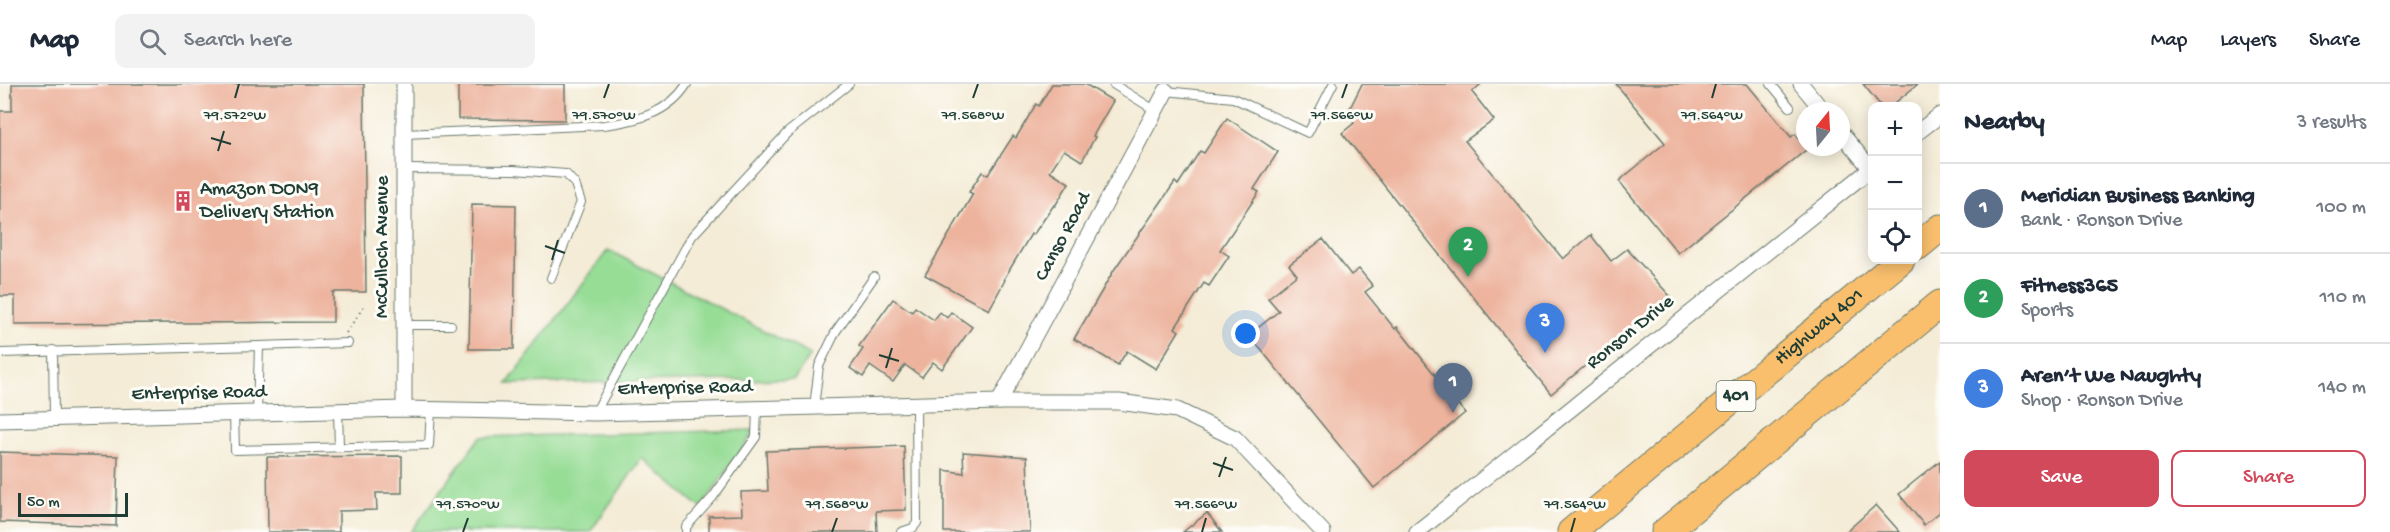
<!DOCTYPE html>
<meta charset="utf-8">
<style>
body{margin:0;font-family:"Gochi Hand",sans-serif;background:#f2f2f3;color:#1f2937}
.controls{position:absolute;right:18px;top:18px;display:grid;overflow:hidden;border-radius:12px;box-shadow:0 3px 15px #0003}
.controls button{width:54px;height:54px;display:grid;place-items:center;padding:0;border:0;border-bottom:2px solid #e0e1e3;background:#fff;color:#1f2937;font:30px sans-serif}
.compass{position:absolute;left:1796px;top:18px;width:54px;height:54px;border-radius:50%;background:#fff;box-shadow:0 3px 15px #0003;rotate:18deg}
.scale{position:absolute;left:18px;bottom:15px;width:110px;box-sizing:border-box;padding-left:6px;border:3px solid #1f3d34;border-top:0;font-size:16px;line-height:21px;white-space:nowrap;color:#1f3d34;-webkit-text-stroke:4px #fdfcf7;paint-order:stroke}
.you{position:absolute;left:1246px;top:250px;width:21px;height:21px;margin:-15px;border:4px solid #fff;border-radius:50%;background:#1a73e8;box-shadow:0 0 0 9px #1a73e833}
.badge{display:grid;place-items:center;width:39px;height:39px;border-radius:50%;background:#d1495b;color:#fff;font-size:20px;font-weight:700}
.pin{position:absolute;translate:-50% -50px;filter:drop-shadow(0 2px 3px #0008)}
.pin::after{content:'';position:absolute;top:32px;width:21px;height:18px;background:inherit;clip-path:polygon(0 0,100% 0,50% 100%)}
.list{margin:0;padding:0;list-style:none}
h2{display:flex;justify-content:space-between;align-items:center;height:78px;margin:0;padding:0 24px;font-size:26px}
h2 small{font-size:20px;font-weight:400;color:#747a83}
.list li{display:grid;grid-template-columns:39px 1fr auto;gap:18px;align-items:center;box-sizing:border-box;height:90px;padding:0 24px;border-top:2px solid #e0e1e3}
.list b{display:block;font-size:22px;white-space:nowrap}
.list p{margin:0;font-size:20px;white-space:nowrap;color:#747a83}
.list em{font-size:20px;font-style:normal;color:#747a83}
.actions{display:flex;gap:12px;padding:18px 24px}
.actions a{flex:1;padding:14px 0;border:2px solid #d1495b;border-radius:12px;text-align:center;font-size:21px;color:#d1495b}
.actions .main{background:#d1495b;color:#fff}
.icon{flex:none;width:33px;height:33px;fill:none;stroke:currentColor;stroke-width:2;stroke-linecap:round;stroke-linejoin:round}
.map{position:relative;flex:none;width:1940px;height:448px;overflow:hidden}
header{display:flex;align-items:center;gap:36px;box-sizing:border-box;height:84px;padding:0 30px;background:#fff;border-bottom:2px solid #e0e1e3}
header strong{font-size:28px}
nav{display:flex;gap:33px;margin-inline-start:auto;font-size:21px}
.search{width:420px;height:54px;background:#f2f2f3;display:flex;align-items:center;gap:15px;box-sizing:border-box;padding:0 21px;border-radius:12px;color:#747a83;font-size:22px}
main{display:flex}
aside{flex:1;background:#fff}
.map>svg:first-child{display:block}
</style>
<header>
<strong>Map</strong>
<div class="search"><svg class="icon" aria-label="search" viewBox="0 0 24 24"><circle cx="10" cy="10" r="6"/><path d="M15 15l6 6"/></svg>Search here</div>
<nav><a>Map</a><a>Layers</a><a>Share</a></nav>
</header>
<main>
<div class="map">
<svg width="1940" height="448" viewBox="0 0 1940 448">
<rect width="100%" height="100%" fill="#fdfcf7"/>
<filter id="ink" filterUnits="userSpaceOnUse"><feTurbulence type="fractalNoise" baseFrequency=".0167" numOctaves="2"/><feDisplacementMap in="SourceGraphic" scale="12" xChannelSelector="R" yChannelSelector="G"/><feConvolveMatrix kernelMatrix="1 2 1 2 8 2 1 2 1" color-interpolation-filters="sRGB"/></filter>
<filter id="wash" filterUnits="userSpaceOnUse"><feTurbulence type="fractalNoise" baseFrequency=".008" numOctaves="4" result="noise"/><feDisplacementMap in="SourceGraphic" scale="24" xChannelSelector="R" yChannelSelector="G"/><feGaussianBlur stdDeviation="1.35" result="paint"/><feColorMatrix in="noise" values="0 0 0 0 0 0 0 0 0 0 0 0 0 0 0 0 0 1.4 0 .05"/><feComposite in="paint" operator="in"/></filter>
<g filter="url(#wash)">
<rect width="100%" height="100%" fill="#f4ecd7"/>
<!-- green -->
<g fill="#97dd96" stroke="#5b8d65" stroke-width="1.5">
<path d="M608,166L811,271L794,295L507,300Z"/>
<path d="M755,346L701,424L642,374L590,448H411L480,353Z"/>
</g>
<g id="blocks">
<!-- building -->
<g fill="#edb39d">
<path d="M12,0H364L366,208H333V238L15,240V212H0V27H12Z"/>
<path d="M458,0H565V36L458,35Z"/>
<path d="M1052,0H1085L1113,17L1093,52L1095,53L1082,77L1064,66L1050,87L1069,99L1055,122L1054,121L1033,151L1031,150L1004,195L1005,196L989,226L925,191L973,110L969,108L982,88L988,91L1013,52L1016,54L1036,20L1039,22Z"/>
<path d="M1362,0H1481L1472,8L1494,36L1465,57L1563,175L1591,151L1611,177L1627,165L1670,212L1551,310L1342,49L1354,39L1348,28Z"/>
<path d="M1616,0H1747L1791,53L1795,50L1805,61L1806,66L1678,169L1619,97L1665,59Z"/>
<path d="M1863,0H1918L1891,22H1881Z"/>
<path d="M1227,34L1278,68L1254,105L1259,108L1220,166L1229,172L1209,202L1204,199L1175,244L1179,247L1156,285L1127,267L1118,281L1074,255L1114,186L1175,98L1178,101L1200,67L1204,69Z"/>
<path d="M472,120L516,121L514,265H469Z"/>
<path d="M1323,155L1351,191L1359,185L1373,202L1365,208L1395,245L1397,243L1465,329L1374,404L1249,251L1279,227L1268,214L1297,191L1289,181Z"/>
<path d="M893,215L912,228L915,223L934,236L940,228L947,234L951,228L972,243L942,285L933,278L922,293L905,281L893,298L870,282L863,293L850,284L863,265L859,262Z"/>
<path d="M904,362L906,426L876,427L877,448H709V432L742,431L741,408L768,407L766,367Z"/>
<path d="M0,368L118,372L116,442L0,438Z"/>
<path d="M963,368L1027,373L1030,448H944V386L964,389Z"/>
<path d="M402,372V409H376L377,426L339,427V448H268L267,373Z"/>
<path d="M1940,377V428L1924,441L1899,410Z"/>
<path d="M1876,421L1900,448H1846Z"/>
<path d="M1207,429L1222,448H1183Z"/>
</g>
</g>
</g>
<g filter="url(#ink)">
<use href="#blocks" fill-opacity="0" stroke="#6a7a6d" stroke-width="1.5"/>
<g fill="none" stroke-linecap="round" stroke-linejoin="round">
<!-- service casing -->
<g stroke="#6a7a6d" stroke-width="10">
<g id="service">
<path d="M1113,0L1156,27"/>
<path d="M1771,0L1790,23"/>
<path d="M1166,7L1233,14L1308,49L1333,0"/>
<path d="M404,50L604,41C637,37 669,29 687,0"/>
<path d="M404,85L514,86L566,90L575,100L581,118L551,194"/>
<path d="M404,241H451"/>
<path d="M259,262L348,259"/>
<path d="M53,266L54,334"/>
<path d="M0,269L259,262L257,329"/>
<path d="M814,323L819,282L836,247L874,193"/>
<path d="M338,327L339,363"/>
<path d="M595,329L692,152L787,49L849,0"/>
<path d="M234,330L235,366L429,361L431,326"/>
<path d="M686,448V443L713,413L756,353L757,324"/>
<path d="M901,448L913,444L917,439L916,320"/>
</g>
</g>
<!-- minor casing -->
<g stroke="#6a7a6d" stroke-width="17">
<g id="minor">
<path d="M404,0V325"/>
<path d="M1801,0L1823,27"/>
<path d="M1918,48L1940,31"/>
<path d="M1841,49L1871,85"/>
<path d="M999,318L1166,7"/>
<path d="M0,336L404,325L595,329L999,318H1119L1177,326L1235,354L1323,448"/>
<path d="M1417,448L1872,84"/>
</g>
</g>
<!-- motorway casing -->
<g stroke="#6a7a6d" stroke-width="29">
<g id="motorway">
<path d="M1918,162L1940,144"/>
<path id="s1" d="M1571,448L1901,176"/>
<path d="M1665,448L1940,220"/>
</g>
</g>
<!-- path -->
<path stroke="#6a7a6d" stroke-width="2" stroke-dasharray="1.5 4.5" stroke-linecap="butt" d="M346,249L366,219"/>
<!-- service -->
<use href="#service" stroke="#fff" stroke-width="8"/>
<!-- minor -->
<use href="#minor" stroke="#fff" stroke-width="15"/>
<!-- motorway -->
<use href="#motorway" stroke="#f9bf6d" stroke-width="27"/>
</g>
</g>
<!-- ticks -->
<path fill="none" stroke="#1f3d34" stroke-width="2" d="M235,14L239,0M604,14L609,0M973,14L978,0M1342,14L1347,0M1712,14L1716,0M211,54L231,60M218,67L224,47M545,162L565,169M552,176L558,156M879,271L899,277M886,284L892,264M1213,379L1233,386M1219,393L1226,373M463,448L468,434M832,448L837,434M1202,448L1206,434M1571,448L1575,434"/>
<!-- icons -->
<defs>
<g id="building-bare" transform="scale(1.62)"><path d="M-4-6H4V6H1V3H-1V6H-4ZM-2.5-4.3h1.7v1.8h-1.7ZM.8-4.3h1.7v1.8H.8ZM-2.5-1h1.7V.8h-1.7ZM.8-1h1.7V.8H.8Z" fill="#d1495b" stroke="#fdfcf7" stroke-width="2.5" paint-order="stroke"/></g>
</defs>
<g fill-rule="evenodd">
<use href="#building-bare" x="183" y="117"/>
</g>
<g text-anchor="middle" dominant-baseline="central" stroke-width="6" stroke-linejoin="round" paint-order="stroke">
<!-- shield labels -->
<rect fill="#fdfcf7" stroke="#62766e" stroke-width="1.5" x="1716.5" y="297" width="39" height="30" rx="4.5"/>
<g font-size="18" font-weight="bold" fill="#1f3d34">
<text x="1736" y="312">401</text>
</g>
<!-- poi labels -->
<g font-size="20" fill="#1f3d34" stroke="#fdfcf7" text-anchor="start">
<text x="200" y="106">Amazon DON9<tspan x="200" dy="23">Delivery Station</tspan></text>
</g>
<!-- street labels -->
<g font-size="20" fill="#1f3d34" stroke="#fdfcf7">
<text transform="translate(1064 153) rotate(-62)">Canso Road</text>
<text transform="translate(383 163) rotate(-90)">McCulloch Avenue</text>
<text stroke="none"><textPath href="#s1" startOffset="322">Highway 401</textPath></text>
<text transform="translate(1631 249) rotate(-39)">Ronson Drive</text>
<text transform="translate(685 305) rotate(-1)">Enterprise Road</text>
<text transform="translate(199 310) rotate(-1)">Enterprise Road</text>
</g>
</g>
<g font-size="15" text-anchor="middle" fill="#1f3d34" stroke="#fdfcf7" stroke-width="6" stroke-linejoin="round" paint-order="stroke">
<text x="235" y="35">79.572°W</text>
<text x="604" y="35">79.570°W</text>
<text x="973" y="35">79.568°W</text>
<text x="1342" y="35">79.566°W</text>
<text x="1712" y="35">79.564°W</text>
<text x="468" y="424">79.570°W</text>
<text x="837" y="424">79.568°W</text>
<text x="1206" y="424">79.566°W</text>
<text x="1575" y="424">79.564°W</text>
</g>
</svg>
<div class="controls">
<button>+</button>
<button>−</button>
<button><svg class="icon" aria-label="locate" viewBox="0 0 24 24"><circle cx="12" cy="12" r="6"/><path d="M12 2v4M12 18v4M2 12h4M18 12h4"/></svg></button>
</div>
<svg class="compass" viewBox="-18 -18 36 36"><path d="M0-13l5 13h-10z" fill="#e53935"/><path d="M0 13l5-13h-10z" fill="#747a83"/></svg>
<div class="scale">50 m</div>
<div class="you"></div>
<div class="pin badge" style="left:1453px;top:329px;background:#5c6f8a">1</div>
<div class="pin badge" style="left:1468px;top:193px;background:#2e9e5b">2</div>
<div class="pin badge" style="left:1545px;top:269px;background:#3f7fe0">3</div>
</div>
<aside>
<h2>Nearby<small>3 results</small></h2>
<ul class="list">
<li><span class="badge" style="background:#5c6f8a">1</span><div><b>Meridian Business Banking</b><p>Bank · Ronson Drive</p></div><em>100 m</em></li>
<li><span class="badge" style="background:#2e9e5b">2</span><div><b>Fitness365</b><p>Sports</p></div><em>110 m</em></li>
<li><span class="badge" style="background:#3f7fe0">3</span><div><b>Aren’t We Naughty</b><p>Shop · Ronson Drive</p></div><em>140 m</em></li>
</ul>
<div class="actions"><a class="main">Save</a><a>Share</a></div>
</aside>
</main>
